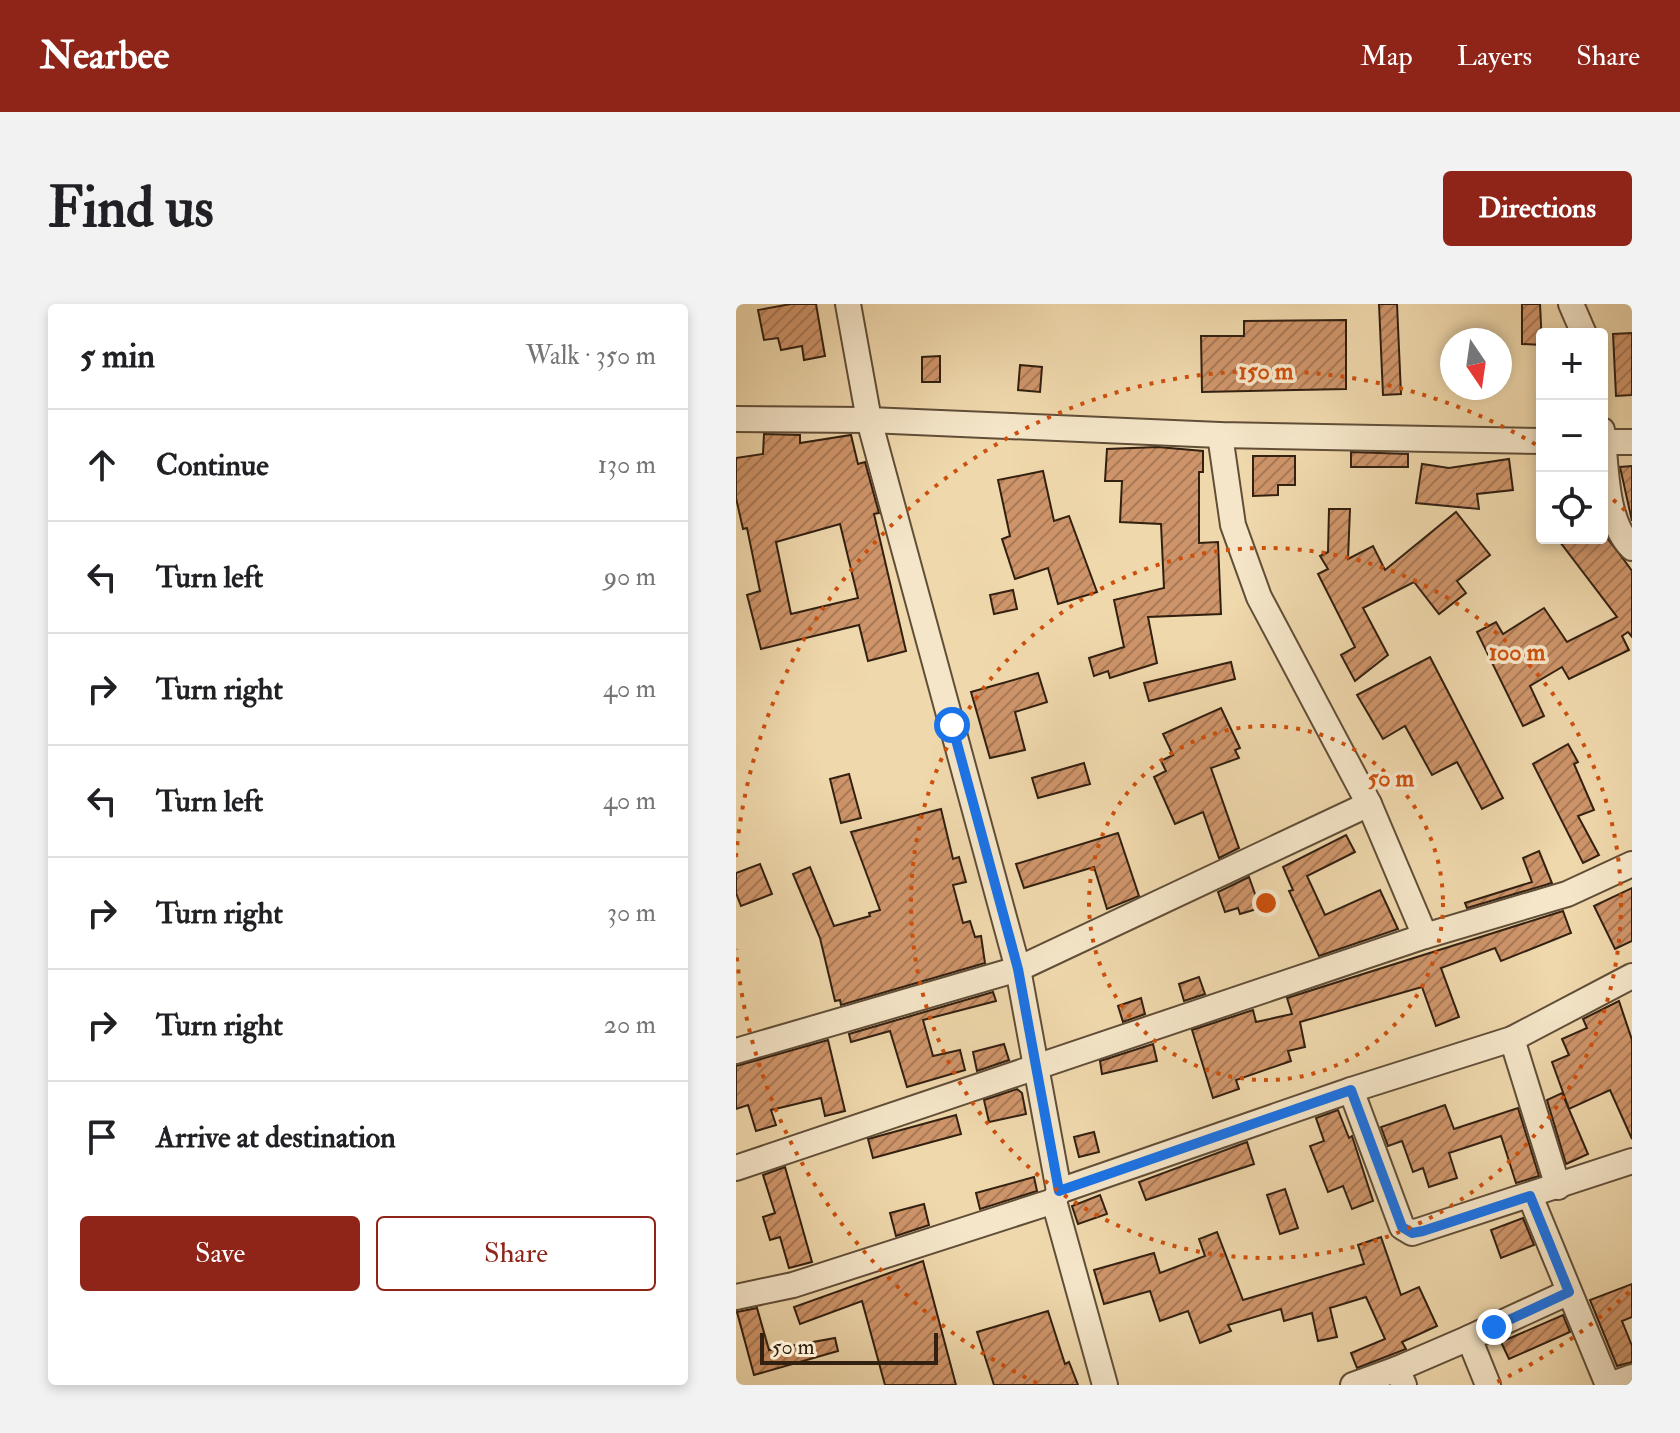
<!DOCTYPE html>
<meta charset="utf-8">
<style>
body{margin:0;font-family:"IM FELL Double Pica",serif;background:#f2f2f2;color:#202124}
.controls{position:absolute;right:24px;top:24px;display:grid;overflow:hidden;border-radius:8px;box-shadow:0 4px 12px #0003}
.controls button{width:72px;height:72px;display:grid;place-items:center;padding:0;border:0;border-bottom:2px solid #e0e0e0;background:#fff;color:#202124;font:40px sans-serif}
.compass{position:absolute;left:704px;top:24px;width:72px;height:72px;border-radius:50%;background:#fff;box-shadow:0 4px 12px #0003;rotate:167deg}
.scale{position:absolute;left:24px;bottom:20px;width:178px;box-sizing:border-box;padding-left:8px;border:4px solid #322011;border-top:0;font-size:22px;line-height:28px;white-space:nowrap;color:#322011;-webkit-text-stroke:6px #f5e6c9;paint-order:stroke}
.stop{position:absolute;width:24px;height:24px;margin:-18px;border:6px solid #1a73e8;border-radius:50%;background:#fff}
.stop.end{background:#1a73e8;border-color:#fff;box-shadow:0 2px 8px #0008}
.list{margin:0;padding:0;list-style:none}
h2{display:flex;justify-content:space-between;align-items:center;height:104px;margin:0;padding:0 32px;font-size:34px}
h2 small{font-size:26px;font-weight:400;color:#757577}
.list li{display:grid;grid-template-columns:52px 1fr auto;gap:24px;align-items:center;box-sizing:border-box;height:112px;padding:0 32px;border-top:2px solid #e0e0e0}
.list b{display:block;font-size:30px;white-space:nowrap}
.list em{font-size:26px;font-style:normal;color:#757577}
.actions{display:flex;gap:16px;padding:24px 32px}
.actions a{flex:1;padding:18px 0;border:2px solid #8f2418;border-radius:8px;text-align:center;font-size:28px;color:#8f2418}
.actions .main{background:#8f2418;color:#fff}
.icon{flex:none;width:44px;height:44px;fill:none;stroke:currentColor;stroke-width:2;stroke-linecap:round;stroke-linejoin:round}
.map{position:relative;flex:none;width:896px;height:1081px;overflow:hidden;border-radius:8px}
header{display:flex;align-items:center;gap:48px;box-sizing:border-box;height:112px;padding:0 40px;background:#8f2418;color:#fff}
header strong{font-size:38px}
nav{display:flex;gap:44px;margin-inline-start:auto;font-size:28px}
.intro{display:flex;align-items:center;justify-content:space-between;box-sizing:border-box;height:192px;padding:0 48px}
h1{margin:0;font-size:56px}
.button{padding:20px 36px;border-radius:8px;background:#8f2418;color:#fff;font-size:28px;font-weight:700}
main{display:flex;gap:48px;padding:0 48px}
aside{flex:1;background:#fff;border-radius:8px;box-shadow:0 4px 12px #0003}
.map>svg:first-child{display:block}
</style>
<header>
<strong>Nearbee</strong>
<nav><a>Map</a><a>Layers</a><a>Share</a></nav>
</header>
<div class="intro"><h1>Find us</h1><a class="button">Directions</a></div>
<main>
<aside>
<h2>5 min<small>Walk · 350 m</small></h2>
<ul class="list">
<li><svg class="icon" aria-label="ahead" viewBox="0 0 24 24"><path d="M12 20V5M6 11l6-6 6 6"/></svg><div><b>Continue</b></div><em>130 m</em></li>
<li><svg class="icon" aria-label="left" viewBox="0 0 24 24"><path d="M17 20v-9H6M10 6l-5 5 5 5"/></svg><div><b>Turn left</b></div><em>90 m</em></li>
<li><svg class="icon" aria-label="right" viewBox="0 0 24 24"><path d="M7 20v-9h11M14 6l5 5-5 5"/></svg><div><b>Turn right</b></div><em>40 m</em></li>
<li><svg class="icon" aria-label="left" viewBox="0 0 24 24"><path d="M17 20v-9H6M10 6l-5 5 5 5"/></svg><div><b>Turn left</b></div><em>40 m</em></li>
<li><svg class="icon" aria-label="right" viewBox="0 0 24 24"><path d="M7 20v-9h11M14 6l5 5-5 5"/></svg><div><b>Turn right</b></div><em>30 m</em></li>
<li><svg class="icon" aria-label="right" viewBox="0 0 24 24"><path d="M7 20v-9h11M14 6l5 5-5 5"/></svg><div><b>Turn right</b></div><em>20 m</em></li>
<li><svg class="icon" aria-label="arrive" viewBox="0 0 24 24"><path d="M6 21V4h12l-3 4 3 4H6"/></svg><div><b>Arrive at destination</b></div></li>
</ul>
<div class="actions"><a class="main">Save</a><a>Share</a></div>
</aside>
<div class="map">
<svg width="896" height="1081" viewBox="0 0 896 1081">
<defs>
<pattern id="building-hatch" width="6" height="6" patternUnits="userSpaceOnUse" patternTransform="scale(2)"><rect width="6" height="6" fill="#cf956a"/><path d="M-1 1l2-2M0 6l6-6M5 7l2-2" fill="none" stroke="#a97956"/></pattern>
</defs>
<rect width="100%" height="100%" fill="#efd8ac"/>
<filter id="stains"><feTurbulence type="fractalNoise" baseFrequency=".0025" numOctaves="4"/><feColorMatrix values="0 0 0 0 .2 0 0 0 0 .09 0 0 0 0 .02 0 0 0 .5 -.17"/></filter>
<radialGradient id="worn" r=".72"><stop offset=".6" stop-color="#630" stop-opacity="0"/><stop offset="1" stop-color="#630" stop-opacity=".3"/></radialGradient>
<!-- building -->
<g fill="url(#building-hatch)" stroke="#322011" stroke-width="2" fill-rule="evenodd">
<path d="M55,0H80L89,52L68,56L66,42L45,46L42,34L28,36L22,6Z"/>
<path d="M643,0H661L665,90L647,91Z"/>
<path d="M786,0H804L806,41L786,40Z"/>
<path d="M610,16V85L466,88L465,32H508V17Z"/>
<path d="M896,29V91L880,92L877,30Z"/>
<path d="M204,52V78H186V53Z"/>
<path d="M284,61L306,63L304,88L282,86Z"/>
<path d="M28,130L64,131V139L115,131L122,160L129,158L143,209L138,210L170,347L132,357L123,321L25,345L11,291L24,287L11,224L7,225L0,194V154L27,150ZM104,220L122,294L55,310L40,238Z"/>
<path d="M422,143L467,147V168H463V239L482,238L485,310L412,313L421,359L374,374L372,367L358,372L353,354L388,343L378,296L428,284L425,220L384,218L386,177H369L371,145Z"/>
<path d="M615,148L672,150V163H615Z"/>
<path d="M517,152H559V181H542V191L517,192Z"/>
<path d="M773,155L777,186L741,190L743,205L680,199L686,160L713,164Z"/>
<path d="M896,162V217L884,163Z"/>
<path d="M307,167L318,217L333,212L361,288L322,300L312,264L279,275L266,235L274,232L262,176Z"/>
<path d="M593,205H614L612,255L637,242L649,266L720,208L754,251L721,277L730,289L703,310L678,278L627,304L652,351L619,377L605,351L619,343L582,270L592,265L584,252L592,248Z"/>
<path d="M821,234H871L888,256L896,267V333L892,328L886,332L893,346L833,375L826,363L794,382L808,412L787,422L741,328L760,318L767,330L808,304L831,338L881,313Z"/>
<path d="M277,286L281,305L258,310L254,291Z"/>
<path d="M694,353L767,494L746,505L721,458L696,471L669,422L647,435L621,391Z"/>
<path d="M495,358L499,375L413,397L408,379Z"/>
<path d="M302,369L311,398L279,408L289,446L254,454L235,388Z"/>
<path d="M485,404L504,444L499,446L503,454L475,464L503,544L483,554L467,508L439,520L418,473L430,467L425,457L437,451L427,430Z"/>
<path d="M832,440L842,458L838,460L858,506L842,512L863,551L847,559L797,460Z"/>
<path d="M348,459L354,480L302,494L296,474Z"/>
<path d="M113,470L125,514L105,519L94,475Z"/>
<path d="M205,505L217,555L223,553L230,578L217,581L227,619L234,617L239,633L245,632L249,659L105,701L104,696L99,697L84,634L57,570L74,563L98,622L134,612L133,609L144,606L115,528Z"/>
<path d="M382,529L403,592L371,605L358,563L288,584L280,560Z"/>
<path d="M610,531L619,548L571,572L589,611L644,586L662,625L583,652L553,587L557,586L547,563Z"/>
<path d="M803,547L816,579L731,604L729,599L796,578L787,554Z"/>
<path d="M24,560L36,590L5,602L0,589V569Z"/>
<path d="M513,573L524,604L504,610L502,604L489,608L482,588Z"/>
<path d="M896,584V637L879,645L858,602Z"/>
<path d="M827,607L835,629L765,657L759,644L705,664L723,713L700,722L686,683L564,718L569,743L552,747L555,757L500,776L503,785L477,794L456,726L517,706L520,718L556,710L551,694Z"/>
<path d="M463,673L469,690L448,697L443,680Z"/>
<path d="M257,688L260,697L187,716L197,752L224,746L229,766L171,783L154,727L115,738L113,730Z"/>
<path d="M405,694L409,710L387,718L382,702Z"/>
<path d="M883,697L896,736V835L874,786L833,805L816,758L833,751L826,735L851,724L847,715Z"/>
<path d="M92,736L109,807L89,812L85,794L35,806L40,821L20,827L12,801L0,805V762Z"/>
<path d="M268,740L273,756L241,767L237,748Z"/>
<path d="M417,740L421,757L366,770L364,757Z"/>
<path d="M281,785L286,789L290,810L253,818L248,796Z"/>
<path d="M826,789L852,850L830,860L811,796Z"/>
<path d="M709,801L718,825L782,804L803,872L780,879L765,832L713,849L721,874L693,883L687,864L677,868L666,837L652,842L645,823Z"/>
<path d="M602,806L613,834L616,832L637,897L616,905L607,882L592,888L574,842L588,837L580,814Z"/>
<path d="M220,811L225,830L137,854L132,835Z"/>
<path d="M358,828L363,848L343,853L338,833Z"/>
<path d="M511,838L518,860L410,896L403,878Z"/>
<path d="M49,863L76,958L53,964L44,933L34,936L27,913L39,909L27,871Z"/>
<path d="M298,873L301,887L244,905L240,889Z"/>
<path d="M549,885L562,924L544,930L531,891Z"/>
<path d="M364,891L371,910L342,920L336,902Z"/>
<path d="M188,900L193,921L160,932L154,909Z"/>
<path d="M787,914L798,941L765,954L755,926Z"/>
<path d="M481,928L507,996L628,960L622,941L645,933L665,991L683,983L701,1022L666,1038L670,1045L621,1064L615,1049L649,1035L630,993L594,1004L601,1033L582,1037L576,1009L548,1017L545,1005L492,1021L495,1027L464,1039L452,1007L424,1017L414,987L368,1000L358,966L418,949L424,969L469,952L463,935Z"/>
<path d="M187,957L220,1081H149L126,997L64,1020L58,1003Z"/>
<path d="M896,980V1013L886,1017L896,1042V1058L881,1062L854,996Z"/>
<path d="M21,1004L33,1046L99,1034L102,1047L18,1071L1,1008Z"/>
<path d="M312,1007L329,1060L333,1058L342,1081H258L241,1028Z"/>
<path d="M827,1011L834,1028L773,1055L765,1038Z"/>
</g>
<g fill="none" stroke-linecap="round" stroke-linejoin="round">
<!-- street casing -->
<g stroke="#614e38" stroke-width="28">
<g id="street">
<path d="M112,0L133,116L282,665L323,887L318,897L369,1081"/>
<path d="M835,0L848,30"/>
<path d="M0,115L133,116L484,131L806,137"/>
<path d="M866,126C871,163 868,216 896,244"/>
<path d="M484,131L497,221L523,293L633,500L689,632"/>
<path d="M866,138H896"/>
<path d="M776,735L822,883"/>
<path d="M0,747L282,665L633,500"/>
<path d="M615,786L666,923L676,929L896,857"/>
<path d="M0,864L689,632L831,590L896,560"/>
<path d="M323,887L615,786L776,735L896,672"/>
<path d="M794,892L872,1081"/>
<path d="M0,993L57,981L318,897"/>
<path d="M661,1065L733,1034"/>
<path d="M617,1081L661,1065L668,1081"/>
<path d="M752,1081L733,1034L833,988"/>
<path d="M873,1081L896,1073"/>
</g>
</g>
<!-- street -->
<use href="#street" stroke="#f5e6c9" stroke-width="24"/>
</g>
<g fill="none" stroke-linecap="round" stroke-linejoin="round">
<!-- route -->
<path stroke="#1a73e8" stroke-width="10" d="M216,421L282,665L323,887L615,786L666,923L676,929L687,927L794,892L833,988L758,1023"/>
</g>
<!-- distance rings -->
<g fill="none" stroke="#cd500d" stroke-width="4" stroke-dasharray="4 8">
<circle cx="530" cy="599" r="177"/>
<circle cx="530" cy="599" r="355"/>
<path d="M893 988A532 532 0 0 1 759 1079M301 1079A532 532 0 0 1 0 645M0 553A532 532 0 0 1 804 143M868 188A532 532 0 0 1 893 210"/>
</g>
<circle cx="530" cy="599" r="12" fill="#cd500d" stroke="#f5e6c9" stroke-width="4"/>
<g font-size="24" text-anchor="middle" font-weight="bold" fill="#cd500d" stroke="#f5e6c9" stroke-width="7" stroke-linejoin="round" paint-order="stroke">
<text x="530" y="75">150 m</text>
<text x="781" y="356">100 m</text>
<text x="655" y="482">50 m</text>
</g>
<rect width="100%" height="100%" filter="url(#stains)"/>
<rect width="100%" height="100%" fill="url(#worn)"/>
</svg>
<div class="controls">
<button>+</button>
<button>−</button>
<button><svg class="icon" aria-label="locate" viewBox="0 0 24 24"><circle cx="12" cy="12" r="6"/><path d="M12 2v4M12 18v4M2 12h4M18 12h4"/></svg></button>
</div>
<svg class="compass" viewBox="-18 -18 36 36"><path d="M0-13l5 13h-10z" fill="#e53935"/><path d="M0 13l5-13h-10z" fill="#757577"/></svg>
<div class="scale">50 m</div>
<div class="stop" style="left:216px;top:421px"></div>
<div class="stop end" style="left:758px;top:1023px"></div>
</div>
</main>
